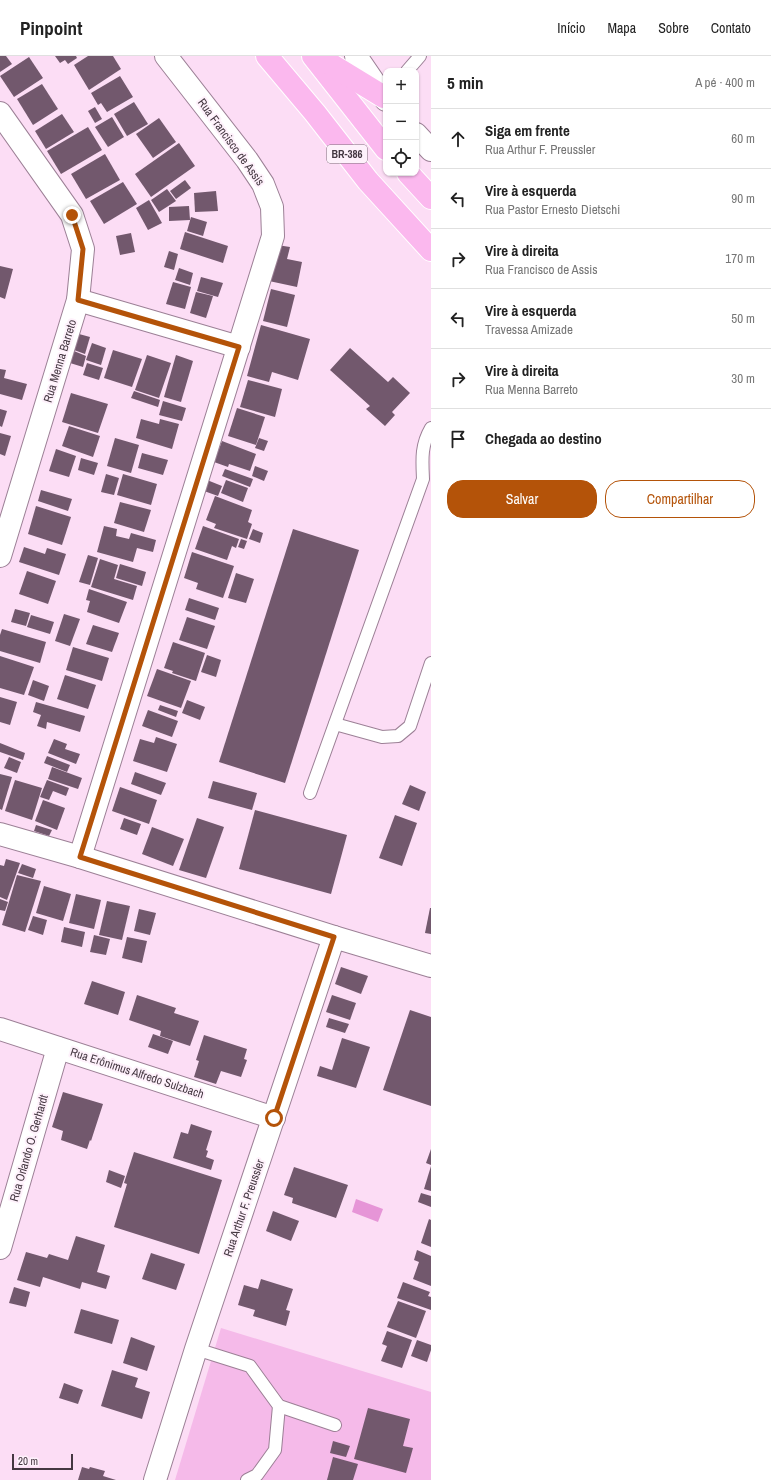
<!DOCTYPE html>
<html lang="pt">
<meta charset="utf-8">
<style>
body{margin:0;font-family:"Archivo Narrow",sans-serif;background:#f6f6f6;color:#222}
.controls{position:absolute;right:12px;top:12px;display:grid;overflow:hidden;border-radius:8px;box-shadow:0 1px 3px #0004}
.controls button{width:36px;height:36px;display:grid;place-items:center;padding:0;border:0;border-bottom:1px solid #e0e0e0;background:#fff;color:#222;font:20px sans-serif}
.scale{position:absolute;left:12px;bottom:10px;width:61px;box-sizing:border-box;padding-left:4px;border:2px solid #443741;border-top:0;font-size:11px;line-height:14px;white-space:nowrap;color:#443741;-webkit-text-stroke:3px #fef1fb;paint-order:stroke}
.stop{position:absolute;width:12px;height:12px;margin:-9px;border:3px solid #b45309;border-radius:50%;background:#fff}
.stop.end{background:#b45309;border-color:#fff;box-shadow:0 1px 4px #0008}
.list{margin:0;padding:0;list-style:none}
h2{display:flex;justify-content:space-between;align-items:center;height:52px;margin:0;padding:0 16px;font-size:17px}
h2 small{font-size:13px;font-weight:400;color:#767676}
.list li{display:grid;grid-template-columns:26px 1fr auto;gap:12px;align-items:center;box-sizing:border-box;height:60px;padding:0 16px;border-top:1px solid #e0e0e0}
.list b{display:block;font-size:15px;white-space:nowrap}
.list p{margin:0;font-size:13px;white-space:nowrap;color:#767676}
.list em{font-size:13px;font-style:normal;color:#767676}
.actions{display:flex;gap:8px;padding:12px 16px}
.actions a{flex:1;padding:9px 0;border:1px solid #b45309;border-radius:16px;text-align:center;font-size:14px;color:#b45309}
.actions .main{background:#b45309;color:#fff}
.icon{flex:none;width:22px;height:22px;fill:none;stroke:currentColor;stroke-width:2;stroke-linecap:round;stroke-linejoin:round}
.map{position:relative;flex:none;width:431px;height:1424px;overflow:hidden}
header{display:flex;align-items:center;gap:24px;box-sizing:border-box;height:56px;padding:0 20px;background:#fff;border-bottom:1px solid #e0e0e0}
header strong{font-size:19px}
nav{display:flex;gap:22px;margin-inline-start:auto;font-size:14px}
main{display:flex}
aside{flex:1;background:#fff}
.map>svg:first-child{display:block}
</style>
<header>
<strong>Pinpoint</strong>
<nav><a>Início</a><a>Mapa</a><a>Sobre</a><a>Contato</a></nav>
</header>
<main>
<div class="map">
<svg width="431" height="1424" viewBox="0 0 431 1424">
<rect width="100%" height="100%" fill="#fcddf5"/>
<!-- green -->
<path fill="#f5bae9" d="M221,1272L431,1336V1424H175Z"/>
<!-- water -->
<path fill="#e695d7" d="M356,1143L383,1153L378,1166L352,1156Z"/>
<!-- building -->
<g fill="#72586d">
<path d="M0,0H6L12,8L0,16Z"/>
<path d="M55,0H76L77,2L68,8L65,4L60,7Z"/>
<path d="M88,0H113L121,13L89,34L74,9Z"/>
<path d="M29,1L43,22L14,41L0,20Z"/>
<path d="M120,20L133,41L107,56L101,47L98,49L91,37Z"/>
<path d="M42,28L58,53L33,69L17,43Z"/>
<path d="M134,46L148,68L127,80L114,58Z"/>
<path d="M95,51L102,63L95,67L88,55Z"/>
<path d="M62,58L74,76L46,93L35,75Z"/>
<path d="M112,61L124,81L108,91L95,71Z"/>
<path d="M159,62L176,86L153,102L136,78Z"/>
<path d="M88,71L102,94L61,118L47,95Z"/>
<path d="M179,87L195,110L151,141L135,118Z"/>
<path d="M105,98L120,124L86,143L71,118Z"/>
<path d="M185,124L191,132L176,143L170,135Z"/>
<path d="M123,126L137,148L104,168L90,145Z"/>
<path d="M167,133L176,145L159,156L151,144Z"/>
<path d="M216,135L218,155L195,156L194,137Z"/>
<path d="M149,144L162,167L148,174L136,152Z"/>
<path d="M189,150L190,164L169,165V151Z"/>
<path d="M191,161L207,166L203,180L187,175Z"/>
<path d="M185,176L228,190L223,207L180,193Z"/>
<path d="M131,177L135,196L120,199L116,180Z"/>
<path d="M277,189L290,191L287,203L302,206L297,231L269,225Z"/>
<path d="M169,195L178,198L174,214L164,211Z"/>
<path d="M0,210L13,213L5,243L0,241Z"/>
<path d="M179,212L193,217L190,229L175,224Z"/>
<path d="M201,221L223,227L218,241L197,235Z"/>
<path d="M173,226L191,231L185,253L166,248Z"/>
<path d="M271,233L295,239L287,271L263,265Z"/>
<path d="M196,236L213,240L206,262L190,257Z"/>
<path d="M261,269L310,283L298,324L272,316L269,326L247,320Z"/>
<path d="M79,278L90,281L85,298L74,294Z"/>
<path d="M92,287L106,292L101,309L86,304Z"/>
<path d="M350,292L388,326L393,321L410,337L392,356L395,359L385,370L366,353L370,350L330,314Z"/>
<path d="M113,294L142,303L132,331L104,322Z"/>
<path d="M74,295L86,300L83,311L70,307Z"/>
<path d="M147,299L171,307L159,342L135,334Z"/>
<path d="M176,299L193,305L181,346L164,341Z"/>
<path d="M87,307L103,312L99,324L83,319Z"/>
<path d="M0,313L6,314L4,322L27,328L22,344L0,338Z"/>
<path d="M248,324L282,333L275,361L240,351Z"/>
<path d="M134,335L160,344L158,351L131,342Z"/>
<path d="M71,337L108,348L98,377L62,366Z"/>
<path d="M163,345L186,352L182,365L159,359Z"/>
<path d="M237,352L265,361L256,389L228,380Z"/>
<path d="M0,353L7,355L2,371L0,370Z"/>
<path d="M141,363L159,368L160,363L179,368L172,393L136,382Z"/>
<path d="M69,370L100,380L93,401L62,390Z"/>
<path d="M0,377L11,380L5,400L0,398Z"/>
<path d="M115,382L139,389L131,417L107,410Z"/>
<path d="M259,382L268,385L264,395L255,392Z"/>
<path d="M222,385L256,398L250,415L229,408L228,411L214,406Z"/>
<path d="M56,393L76,400L69,421L49,415Z"/>
<path d="M142,397L168,404L163,419L138,412Z"/>
<path d="M81,402L98,407L94,419L78,414Z"/>
<path d="M255,410L268,415L264,425L252,420Z"/>
<path d="M225,413L253,423L250,431L222,420Z"/>
<path d="M106,418L119,422L114,439L101,436Z"/>
<path d="M123,418L157,428L151,449L117,439Z"/>
<path d="M207,424L222,430L218,440L204,435Z"/>
<path d="M226,424L248,432L243,446L221,437Z"/>
<path d="M41,434L72,443L68,455L38,445Z"/>
<path d="M215,440L252,454L248,466L252,468L247,483L214,472L216,468L206,464Z"/>
<path d="M120,446L151,454L144,476L114,467Z"/>
<path d="M36,450L71,461L62,489L28,478Z"/>
<path d="M104,470L117,473L116,480L129,483L131,477L156,484L153,496L137,492L133,506L97,496Z"/>
<path d="M203,470L239,483L236,492L232,490L227,504L195,493Z"/>
<path d="M253,473L263,477L260,487L249,483Z"/>
<path d="M293,473L359,494L285,727L219,706Z"/>
<path d="M241,483L247,485L244,493L238,491Z"/>
<path d="M24,491L45,498L47,492L66,498L59,519L19,506Z"/>
<path d="M192,496L234,510L223,542L196,533L198,527L184,522Z"/>
<path d="M88,499L98,502L90,529L79,526Z"/>
<path d="M100,503L118,509L114,523L137,530L133,544L91,531Z"/>
<path d="M120,508L146,516L142,530L116,522Z"/>
<path d="M27,515L56,525L48,548L19,538Z"/>
<path d="M236,517L254,523L246,547L228,542Z"/>
<path d="M89,533L127,546L119,567L87,556L90,545L86,544Z"/>
<path d="M189,542L219,552L215,564L185,554Z"/>
<path d="M15,553L30,557L26,570L11,566Z"/>
<path d="M64,558L80,563L70,590L55,585Z"/>
<path d="M31,559L54,566L50,578L27,571Z"/>
<path d="M187,561L215,570L207,593L179,584Z"/>
<path d="M93,569L119,577L112,596L86,588Z"/>
<path d="M2,573L46,586L40,607L0,595V579Z"/>
<path d="M173,586L205,597L196,625L172,617L173,615L164,612Z"/>
<path d="M73,591L109,602L102,625L66,614Z"/>
<path d="M207,599L221,604L216,621L201,616Z"/>
<path d="M0,600L34,611L24,639L0,632Z"/>
<path d="M157,613L191,625L181,652L147,640Z"/>
<path d="M65,619L96,629L88,653L57,643Z"/>
<path d="M33,624L49,630L44,645L28,639Z"/>
<path d="M0,641L17,646L10,669L0,666Z"/>
<path d="M187,644L205,651L200,664L182,657Z"/>
<path d="M36,646L85,660L80,676L47,666L46,673L37,670L41,659L33,656Z"/>
<path d="M160,649L178,655L176,661L158,654Z"/>
<path d="M148,654L178,665L172,681L142,670Z"/>
<path d="M156,681L177,688L167,716L133,705L140,683L154,687Z"/>
<path d="M54,683L67,688L65,693L80,698L76,708L48,697Z"/>
<path d="M0,687L25,697L23,704L0,696Z"/>
<path d="M47,700L70,709L67,716L44,707Z"/>
<path d="M9,701L21,706L17,717L4,712Z"/>
<path d="M52,711L82,722L78,733L48,723Z"/>
<path d="M135,716L166,727L161,739L131,728Z"/>
<path d="M0,718L12,721L2,754L0,753Z"/>
<path d="M15,724L42,732L32,764L5,755Z"/>
<path d="M47,724L69,732L66,740L53,735L49,744L40,741Z"/>
<path d="M213,725L257,737L252,754L208,742Z"/>
<path d="M410,729L426,736L419,755L402,748Z"/>
<path d="M120,731L157,744L149,768L112,755Z"/>
<path d="M43,744L65,752L57,774L35,765Z"/>
<path d="M255,754L347,779L331,838L239,813Z"/>
<path d="M395,759L417,767L402,810L379,802Z"/>
<path d="M124,762L141,768L137,779L120,773Z"/>
<path d="M197,762L224,771L206,822L179,814Z"/>
<path d="M36,769L52,774L49,780L34,775Z"/>
<path d="M152,771L184,783L173,810L142,798Z"/>
<path d="M6,803L20,807L7,844L0,841V809L4,810Z"/>
<path d="M22,808L36,813L33,822L18,817Z"/>
<path d="M17,819L41,825L25,876L2,869Z"/>
<path d="M44,830L71,838L63,865L36,857Z"/>
<path d="M76,838L101,844L94,873L69,867Z"/>
<path d="M0,843L8,846L5,855L0,854Z"/>
<path d="M107,845L130,850L122,884L99,879Z"/>
<path d="M430,852H431V878L425,877Z"/>
<path d="M139,853L156,857L150,879L134,875Z"/>
<path d="M33,860L47,864L43,879L28,874Z"/>
<path d="M64,871L85,876L82,891L61,886Z"/>
<path d="M94,879L110,883L106,899L90,896Z"/>
<path d="M127,881L147,885L142,907L122,902Z"/>
<path d="M341,911L368,920L361,938L335,928Z"/>
<path d="M92,925L125,936L118,959L84,948Z"/>
<path d="M137,939L176,952L174,957L199,965L190,990L160,980L161,975L129,964Z"/>
<path d="M332,939L356,947L350,964L326,956Z"/>
<path d="M410,954L431,961V1050L383,1034Z"/>
<path d="M329,962L349,968L345,977L326,971Z"/>
<path d="M153,978L173,985L168,998L148,991Z"/>
<path d="M204,979L247,993L244,1003L247,1004L241,1021L221,1015L216,1028L194,1021L199,1005L196,1004Z"/>
<path d="M342,982L370,991L356,1032L317,1020L320,1010L332,1014Z"/>
<path d="M63,1036L103,1048L91,1085L90,1084L87,1093L61,1084L63,1075L52,1071Z"/>
<path d="M191,1068L212,1075L206,1094L208,1095L206,1101L214,1104L211,1114L173,1102L181,1076L188,1078Z"/>
<path d="M431,1093V1109L426,1107Z"/>
<path d="M134,1096L222,1124L199,1198L114,1171L127,1128L124,1127Z"/>
<path d="M431,1110V1135L424,1133Z"/>
<path d="M294,1111L348,1129L336,1162L292,1147L293,1142L284,1139Z"/>
<path d="M109,1114L125,1120L121,1132L106,1126Z"/>
<path d="M421,1137L431,1140V1151L418,1146Z"/>
<path d="M273,1155L299,1165L291,1185L266,1175Z"/>
<path d="M429,1163L431,1164V1191L421,1187Z"/>
<path d="M76,1180L105,1189L97,1216L110,1220L106,1233L82,1226L80,1233L43,1221L40,1231L17,1224L26,1196L47,1202L49,1198L68,1204Z"/>
<path d="M417,1194L431,1200V1230L413,1223L419,1206L414,1204Z"/>
<path d="M151,1197L185,1208L176,1234L142,1223Z"/>
<path d="M261,1223L293,1233L286,1254L290,1255L286,1270L253,1260L255,1254L238,1249L244,1229L258,1233Z"/>
<path d="M403,1226L430,1236L428,1240L431,1241V1254L397,1242Z"/>
<path d="M14,1231L30,1236L26,1251L9,1247Z"/>
<path d="M398,1245L426,1255L416,1282L387,1271Z"/>
<path d="M81,1253L119,1264L112,1288L74,1277Z"/>
<path d="M387,1275L412,1284L402,1312L381,1305L387,1290L382,1288Z"/>
<path d="M131,1281L155,1290L147,1315L123,1307Z"/>
<path d="M417,1284L431,1289V1294L427,1306L411,1300Z"/>
<path d="M112,1314L138,1322L135,1331L150,1336L142,1363L101,1350Z"/>
<path d="M64,1327L83,1334L78,1348L59,1342Z"/>
<path d="M368,1352L410,1363L403,1390L413,1392L406,1417L354,1403Z"/>
<path d="M333,1385L350,1390L346,1401L330,1397Z"/>
<path d="M333,1401L358,1408L353,1424H327Z"/>
<path d="M82,1411L89,1413L90,1411L105,1415L103,1420L116,1424H78Z"/>
</g>
<g fill="none" stroke-linecap="round" stroke-linejoin="round">
<!-- lane casing -->
<g stroke="#9c8096" stroke-width="14">
<g id="lane">
<path d="M407,15L420,0"/>
<path d="M335,668L382,681L398,680L410,670L431,607"/>
<path d="M310,737L423,423C422,403 421,389 431,372"/>
<path d="M196,1293L250,1310L279,1350L275,1394L257,1419L247,1424"/>
<path d="M279,1350L335,1369"/>
</g>
</g>
<!-- street casing -->
<g stroke="#9c8096" stroke-width="24">
<g id="street">
<path d="M0,57L72,159L83,193L78,244L0,500"/>
<path d="M78,244L239,291"/>
<path d="M0,778L80,801L334,881"/>
<path d="M80,801L273,180L272,151L263,128L247,104L166,0"/>
<path d="M0,973L274,1062"/>
<path d="M0,1192L58,992"/>
</g>
</g>
<!-- secondary casing -->
<g stroke="#9c8096" stroke-width="24">
<g id="secondary">
<path d="M356,0L386,44"/>
<path d="M416,78L431,94"/>
<path d="M155,1424L196,1293L334,881L431,910"/>
</g>
</g>
<!-- highway casing -->
<g stroke="#fff" stroke-width="24">
<g id="highway">
<path d="M267,0L315,57L368,125L431,194"/>
<path d="M313,0L386,93"/>
<path d="M322,3L384,41"/>
<path d="M408,117L431,142"/>
</g>
</g>
<!-- lane -->
<use href="#lane" stroke="#fff" stroke-width="12"/>
<!-- street -->
<use href="#street" stroke="#fff" stroke-width="22"/>
<!-- secondary -->
<use href="#secondary" stroke="#fff" stroke-width="22"/>
<!-- highway -->
<use href="#highway" stroke="#fbb8ee" stroke-width="22"/>
</g>
<g fill="none" stroke-linecap="round" stroke-linejoin="round">
<!-- route -->
<path stroke="#b45309" stroke-width="5" d="M72,159L83,193L78,244L239,291L80,801L334,881L274,1062"/>
</g>
<g text-anchor="middle" dominant-baseline="central" stroke-width="4" stroke-linejoin="round" paint-order="stroke">
<!-- shield labels -->
<rect fill="#fef1fb" stroke="#7c6f79" stroke-width="1" x="327" y="89" width="40" height="18" rx="3"/>
<g font-size="11" font-weight="bold" fill="#443741">
<text x="347" y="98">BR-386</text>
</g>
<!-- street labels -->
<g font-size="12" fill="#443741" stroke="#fef1fb">
<text transform="translate(231 86) rotate(54)">Rua Francisco de Assis</text>
<text transform="translate(60 305) rotate(-73)">Rua Menna Barreto</text>
<text transform="translate(137 1017) rotate(18)">Rua Erônimus Alfredo Sulzbach</text>
<text transform="translate(29 1092) rotate(-74)">Rua Orlando O. Gerhardt</text>
<text transform="translate(244 1152) rotate(-71)">Rua Arthur F. Preussler</text>
</g>
</g>
</svg>
<div class="controls">
<button>+</button>
<button>−</button>
<button><svg class="icon" aria-label="locate" viewBox="0 0 24 24"><circle cx="12" cy="12" r="6"/><path d="M12 2v4M12 18v4M2 12h4M18 12h4"/></svg></button>
</div>
<div class="scale">20 m</div>
<div class="stop" style="left:274px;top:1062px"></div>
<div class="stop end" style="left:72px;top:159px"></div>
</div>
<aside>
<h2>5 min<small>A pé · 400 m</small></h2>
<ul class="list">
<li><svg class="icon" aria-label="ahead" viewBox="0 0 24 24"><path d="M12 20V5M6 11l6-6 6 6"/></svg><div><b>Siga em frente</b><p>Rua Arthur F. Preussler</p></div><em>60 m</em></li>
<li><svg class="icon" aria-label="left" viewBox="0 0 24 24"><path d="M17 20v-9H6M10 6l-5 5 5 5"/></svg><div><b>Vire à esquerda</b><p>Rua Pastor Ernesto Dietschi</p></div><em>90 m</em></li>
<li><svg class="icon" aria-label="right" viewBox="0 0 24 24"><path d="M7 20v-9h11M14 6l5 5-5 5"/></svg><div><b>Vire à direita</b><p>Rua Francisco de Assis</p></div><em>170 m</em></li>
<li><svg class="icon" aria-label="left" viewBox="0 0 24 24"><path d="M17 20v-9H6M10 6l-5 5 5 5"/></svg><div><b>Vire à esquerda</b><p>Travessa Amizade</p></div><em>50 m</em></li>
<li><svg class="icon" aria-label="right" viewBox="0 0 24 24"><path d="M7 20v-9h11M14 6l5 5-5 5"/></svg><div><b>Vire à direita</b><p>Rua Menna Barreto</p></div><em>30 m</em></li>
<li><svg class="icon" aria-label="arrive" viewBox="0 0 24 24"><path d="M6 21V4h12l-3 4 3 4H6"/></svg><div><b>Chegada ao destino</b></div></li>
</ul>
<div class="actions"><a class="main">Salvar</a><a>Compartilhar</a></div>
</aside>
</main>
